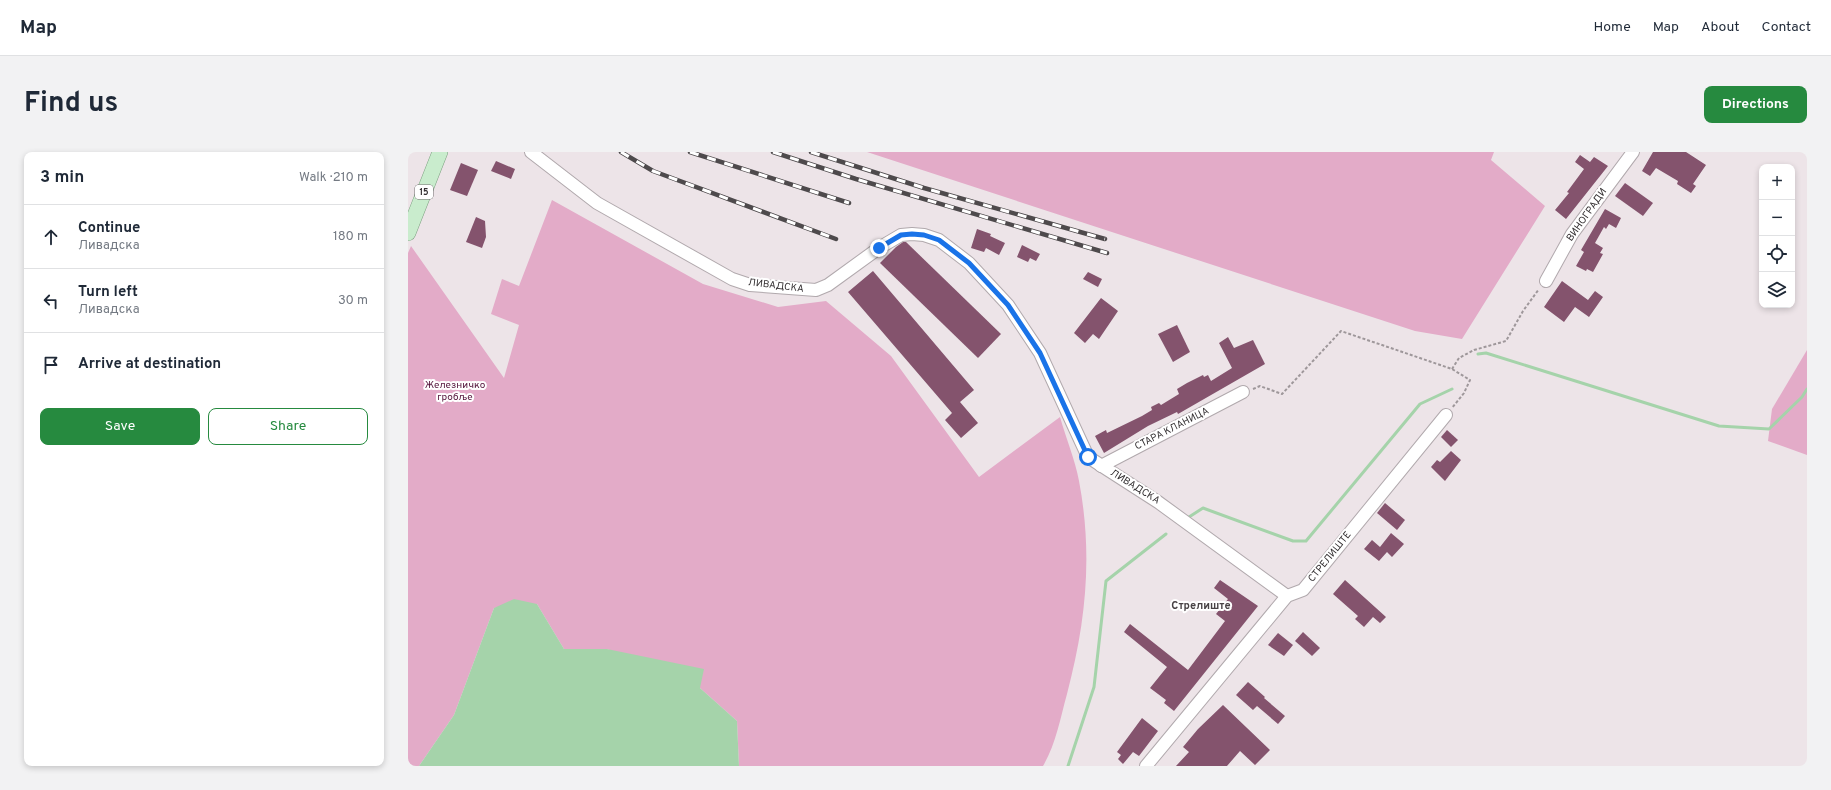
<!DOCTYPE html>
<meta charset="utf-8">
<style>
body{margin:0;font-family:Overpass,sans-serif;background:#f2f2f3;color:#1f2937}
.controls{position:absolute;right:12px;top:12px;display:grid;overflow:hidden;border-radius:8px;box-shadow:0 2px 6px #0003}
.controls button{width:36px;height:36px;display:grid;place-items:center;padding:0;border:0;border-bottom:1px solid #e0e1e3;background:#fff;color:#1f2937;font:20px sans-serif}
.stop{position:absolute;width:12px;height:12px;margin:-9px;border:3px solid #1a73e8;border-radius:50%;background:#fff}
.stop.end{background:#1a73e8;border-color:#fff;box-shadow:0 1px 4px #0008}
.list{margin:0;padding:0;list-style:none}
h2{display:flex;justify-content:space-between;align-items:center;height:52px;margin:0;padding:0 16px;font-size:17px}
h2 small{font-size:13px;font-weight:400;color:#747a83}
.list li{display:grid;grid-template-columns:26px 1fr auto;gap:12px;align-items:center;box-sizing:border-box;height:64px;padding:0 16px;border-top:1px solid #e0e1e3}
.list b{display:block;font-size:15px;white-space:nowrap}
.list p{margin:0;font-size:13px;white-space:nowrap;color:#747a83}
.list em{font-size:13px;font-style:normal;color:#747a83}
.actions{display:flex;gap:8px;padding:12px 16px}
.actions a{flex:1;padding:9px 0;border:1px solid #268a3f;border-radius:8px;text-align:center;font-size:14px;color:#268a3f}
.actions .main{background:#268a3f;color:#fff}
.icon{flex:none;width:22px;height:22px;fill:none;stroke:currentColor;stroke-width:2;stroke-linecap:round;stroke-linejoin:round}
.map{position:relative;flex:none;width:1399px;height:614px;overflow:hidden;border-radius:8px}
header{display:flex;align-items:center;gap:24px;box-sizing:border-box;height:56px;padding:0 20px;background:#fff;border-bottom:1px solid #e0e1e3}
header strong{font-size:19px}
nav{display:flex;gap:22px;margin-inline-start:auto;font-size:14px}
.intro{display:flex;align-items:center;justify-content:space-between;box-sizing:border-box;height:96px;padding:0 24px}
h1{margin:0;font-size:28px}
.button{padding:10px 18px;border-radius:8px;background:#268a3f;color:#fff;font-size:14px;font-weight:700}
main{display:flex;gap:24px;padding:0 24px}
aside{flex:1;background:#fff;border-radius:8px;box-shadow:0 2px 6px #0003}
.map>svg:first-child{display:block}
</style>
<header>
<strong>Map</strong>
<nav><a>Home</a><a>Map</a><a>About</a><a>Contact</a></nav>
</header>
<div class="intro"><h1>Find us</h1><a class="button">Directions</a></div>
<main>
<aside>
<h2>3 min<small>Walk · 210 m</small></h2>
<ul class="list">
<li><svg class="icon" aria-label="ahead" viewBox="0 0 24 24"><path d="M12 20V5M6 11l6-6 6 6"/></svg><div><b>Continue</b><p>Ливадска</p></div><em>180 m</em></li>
<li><svg class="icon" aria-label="left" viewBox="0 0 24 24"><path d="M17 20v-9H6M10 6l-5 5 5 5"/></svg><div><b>Turn left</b><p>Ливадска</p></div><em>30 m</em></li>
<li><svg class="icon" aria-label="arrive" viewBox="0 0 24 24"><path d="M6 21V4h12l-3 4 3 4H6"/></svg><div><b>Arrive at destination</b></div></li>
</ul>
<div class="actions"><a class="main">Save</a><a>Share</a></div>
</aside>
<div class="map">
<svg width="1399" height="614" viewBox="0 0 1399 614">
<rect width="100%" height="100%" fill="#ede4e8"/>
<!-- green -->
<g fill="#e3abc8">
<path d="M459,0H1086L1083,8L1137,54L1054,187L1007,179Z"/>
<path d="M144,48L295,132L370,155L418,149L483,204L571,325L652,265C658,286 667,308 671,329C685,403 678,470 659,542C652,567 648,592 635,614H331L329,569L292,536L199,497H156L129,452L86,456L46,563L11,614H0V101L3,94L96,226L111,173L83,162L94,127L111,134Z"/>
<path d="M1399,198V303L1360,289L1364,257Z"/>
</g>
<!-- water -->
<path fill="#a5d3aa" d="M106,447L129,452L156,497H199L296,517L292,536L329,569L331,614H11L46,563L86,456Z"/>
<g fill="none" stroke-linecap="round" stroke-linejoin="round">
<!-- stream -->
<g stroke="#a5d3aa" stroke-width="3">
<path d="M1070,202L1078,201L1311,274L1361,277L1394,245L1399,237"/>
<path d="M781,365L795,356L885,389H898L1012,252L1044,237"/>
<path d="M660,614L686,535L698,429L758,382"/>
</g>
</g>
<!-- building -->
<g fill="#84536d">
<path d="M1245,0H1278L1298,13L1285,32L1288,34L1283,41L1269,32L1270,29L1248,16L1242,24L1234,19Z"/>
<path d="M1172,3L1182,10L1186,5L1200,14L1158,67L1147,58L1161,41L1159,40L1176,17L1167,10Z"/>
<path d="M88,9L107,17L103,27L83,19Z"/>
<path d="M53,11L70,18L59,44L42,38Z"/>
<path d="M1217,31L1245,51L1235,64L1207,44Z"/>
<path d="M1197,57L1213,66L1208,76L1201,72L1198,77L1196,75L1187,91L1195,96L1192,101L1195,102L1185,120L1179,117L1178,119L1168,114L1176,100L1173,98Z"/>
<path d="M68,65L77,69L78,85L74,96L58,90Z"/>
<path d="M569,77L583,82L582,84L597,91L591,103L578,96L576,100L563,96Z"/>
<path d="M495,90H498L593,182L570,206L472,111L488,95Z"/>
<path d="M614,93L632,102L628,109L622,106L620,110L609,105Z"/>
<path d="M465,119L566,238L552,250L570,271L553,286L537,268L544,261L440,140Z"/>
<path d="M680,120L694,127L690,135L675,127Z"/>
<path d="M1154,129L1180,148L1187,139L1195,145L1181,165L1167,155L1156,170L1136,155Z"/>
<path d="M693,146L710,159L691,187L685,182L677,191L666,181Z"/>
<path d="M769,173L782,200L765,210L750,182Z"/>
<path d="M820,185L826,196L845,188L857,212L770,262L769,260L740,274L696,301L687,284L698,278L699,281L734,264L744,258L743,255L751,251L753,253L771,242L769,237L779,231L795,223L796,225L800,223L803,229L824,216L811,191Z"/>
<path d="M1039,278L1050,288L1043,295L1033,285Z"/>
<path d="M1043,299L1053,308L1037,329L1023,315L1029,308L1032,310Z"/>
<path d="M977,351L997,368L989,378L969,361Z"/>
<path d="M983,381L996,392L984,405L979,400L971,409L956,397L964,388L972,395Z"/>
<path d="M812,428L850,454L766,559L756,551L758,548L742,536L759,515L716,480L722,472L780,518L817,469L808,462L820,447L806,436Z"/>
<path d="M937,428L978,465L972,471L965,465L956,475L947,467L950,464L925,442Z"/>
<path d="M895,480L912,496L904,504L887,489Z"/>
<path d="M870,481L885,493L876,504L860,493Z"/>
<path d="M840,530L857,545L856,546L877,564L870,572L849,554L845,558L828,543Z"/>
<path d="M815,553L862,598L847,613L832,599L819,614H768L781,600L775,595L790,577Z"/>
<path d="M734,566L750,579L731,604L725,600L715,612L710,607L713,603L709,600Z"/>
</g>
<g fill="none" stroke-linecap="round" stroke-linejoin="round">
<!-- minor casing -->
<g stroke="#b1a9ad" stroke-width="14">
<g id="minor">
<path d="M123,0L189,51L324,127L342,133L408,138L420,133L471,96L493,83L504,82L516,83L531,88L561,111L600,153L632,201L680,305L750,350L879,444"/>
<path d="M1138,129L1164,82L1225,0"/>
<path d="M693,314L835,240"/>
<path d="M738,614L879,444L895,438L1038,263"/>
</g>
</g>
<!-- major casing -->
<g stroke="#7da281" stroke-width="16">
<path id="major" d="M0,81L32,0"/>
</g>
<!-- path -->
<g stroke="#9e979a" stroke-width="2" stroke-dasharray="3 2" stroke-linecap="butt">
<path d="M1044,217L1051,206L1066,198L1098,189L1115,159L1131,137"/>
<path d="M845,237L852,234L874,242L933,179L1044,217L1062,228L1056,241L1044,256"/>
</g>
<!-- minor -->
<use href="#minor" stroke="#fff" stroke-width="12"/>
<!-- major -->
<use href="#major" stroke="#c9eccd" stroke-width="15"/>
<!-- rail casing -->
<g stroke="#4e4a4c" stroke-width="4.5">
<g id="rail">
<path d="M213,0L245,19L428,87"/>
<path d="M282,0L441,51"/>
<path d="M365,0L448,27L699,101"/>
<path d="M403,0L516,36L697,87"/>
</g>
</g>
<!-- rail -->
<use href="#rail" stroke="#fff" stroke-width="3" stroke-dasharray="9" stroke-linecap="butt"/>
</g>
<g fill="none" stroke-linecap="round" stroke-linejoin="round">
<!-- route -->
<path stroke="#1a73e8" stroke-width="5" d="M471,96L493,83L504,82L516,83L531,88L561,111L600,153L632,201L680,305"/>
</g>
<g text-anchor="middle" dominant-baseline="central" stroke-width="4" stroke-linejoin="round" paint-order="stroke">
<!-- shield labels -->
<rect fill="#fff" stroke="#706d6e" stroke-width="1" x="7" y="33" width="18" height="14" rx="3"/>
<g font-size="9" font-weight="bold" fill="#322e30">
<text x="16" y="40">15</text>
</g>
<!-- street labels -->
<g font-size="10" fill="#322e30" stroke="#fff">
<text transform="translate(1179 63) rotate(-55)">ВИНОГРАДИ</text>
<text transform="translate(368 134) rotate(7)">ЛИВАДСКА</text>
<text transform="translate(764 277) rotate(-27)">СТАРА КЛАНИЦА</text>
<text transform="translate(727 335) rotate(32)">ЛИВАДСКА</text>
<text transform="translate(922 405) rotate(-51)">СТРЕЛИШТЕ</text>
</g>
<!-- park labels -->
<g font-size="10" fill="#54143b" stroke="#fff">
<text x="47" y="233">Железничко<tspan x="47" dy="12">гробље</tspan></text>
</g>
<!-- neighbourhood labels -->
<g font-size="11" font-weight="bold" fill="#484245" stroke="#fff">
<text x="793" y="454">Стрелиште</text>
</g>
</g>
</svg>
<div class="controls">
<button>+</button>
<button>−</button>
<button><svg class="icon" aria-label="locate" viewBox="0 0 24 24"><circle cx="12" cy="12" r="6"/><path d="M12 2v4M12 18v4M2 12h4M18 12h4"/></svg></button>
<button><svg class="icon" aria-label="layers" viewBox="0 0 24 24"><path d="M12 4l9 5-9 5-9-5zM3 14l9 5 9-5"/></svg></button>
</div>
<div class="stop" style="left:680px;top:305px"></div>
<div class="stop end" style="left:471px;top:96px"></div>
</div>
</main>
